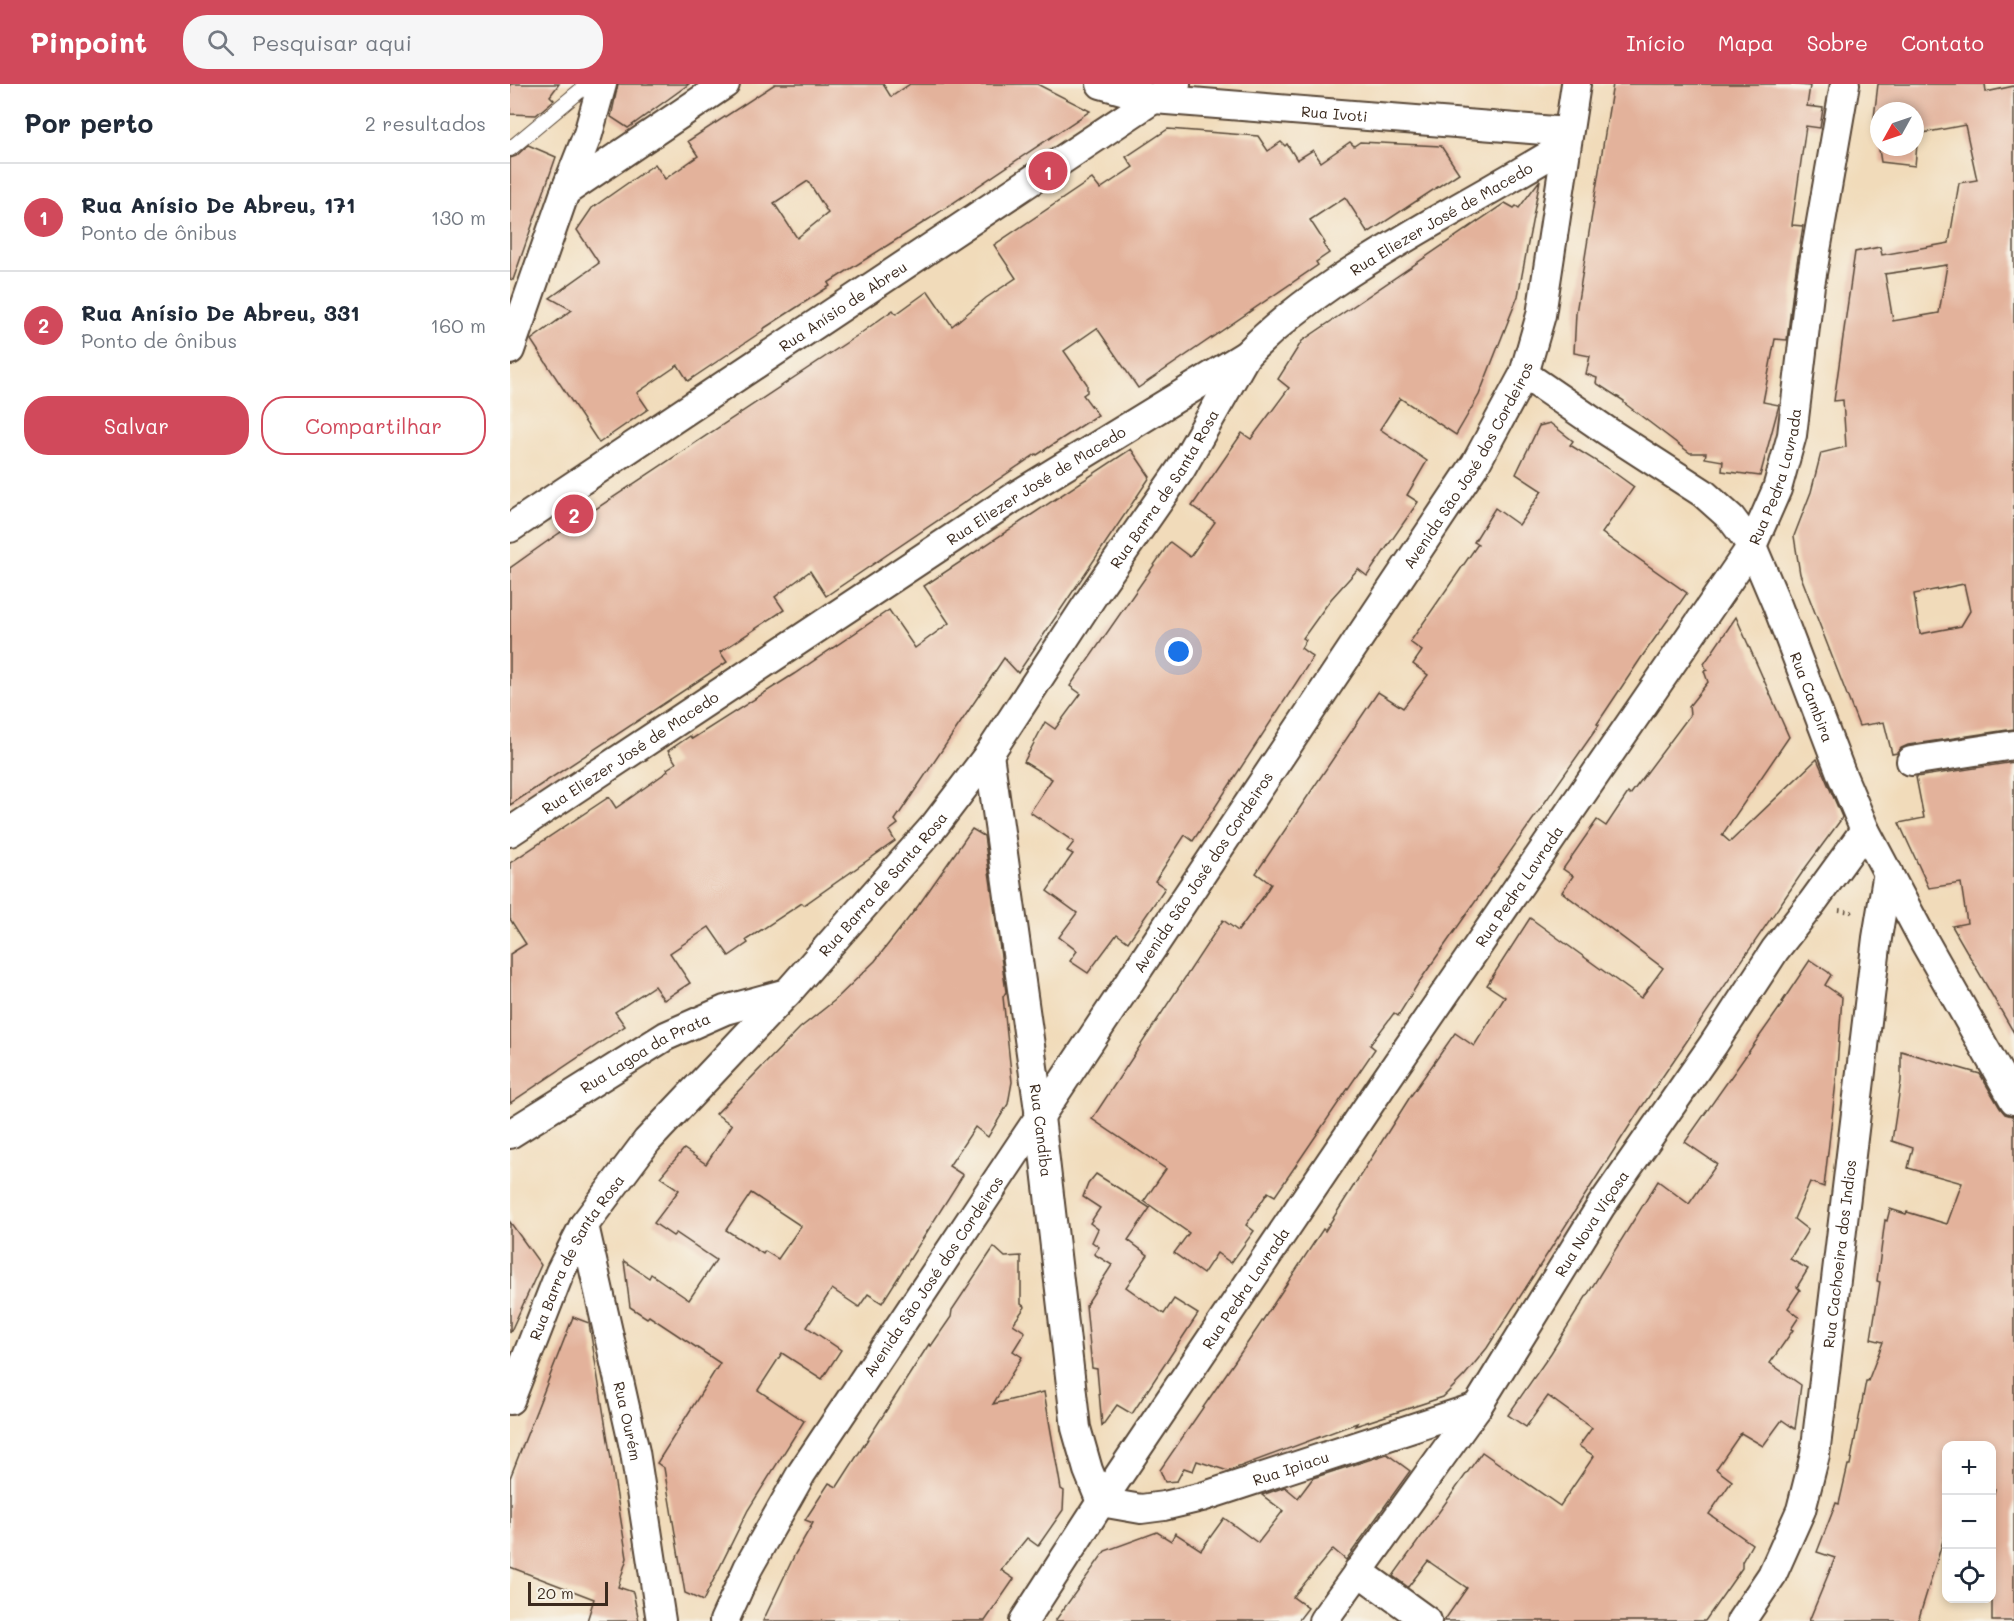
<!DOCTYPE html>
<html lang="pt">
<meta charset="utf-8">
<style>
body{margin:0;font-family:Mali,sans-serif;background:#f6f6f7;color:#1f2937}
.controls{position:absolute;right:18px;bottom:18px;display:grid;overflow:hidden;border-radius:12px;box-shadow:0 3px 9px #0003}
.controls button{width:54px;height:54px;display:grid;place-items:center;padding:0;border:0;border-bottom:2px solid #e0e1e3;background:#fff;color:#1f2937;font:30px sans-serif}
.compass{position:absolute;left:1360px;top:18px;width:54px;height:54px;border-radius:50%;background:#fff;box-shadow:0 3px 9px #0003;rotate:230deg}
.scale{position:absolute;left:18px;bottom:15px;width:80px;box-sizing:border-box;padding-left:6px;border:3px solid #3b2a1e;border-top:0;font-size:16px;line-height:21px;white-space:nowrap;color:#3b2a1e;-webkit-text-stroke:4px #f7f3e8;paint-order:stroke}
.you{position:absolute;left:669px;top:568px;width:21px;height:21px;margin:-15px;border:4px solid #fff;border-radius:50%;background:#1a73e8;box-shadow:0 0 0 9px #1a73e833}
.badge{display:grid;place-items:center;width:39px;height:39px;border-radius:50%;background:#d1495b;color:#fff;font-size:20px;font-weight:700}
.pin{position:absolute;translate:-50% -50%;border:3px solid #fff;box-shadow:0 2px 6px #0006}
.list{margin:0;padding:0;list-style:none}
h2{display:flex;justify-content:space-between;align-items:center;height:78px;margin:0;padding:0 24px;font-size:26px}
h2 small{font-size:20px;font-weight:400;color:#747a83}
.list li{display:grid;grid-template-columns:39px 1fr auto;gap:18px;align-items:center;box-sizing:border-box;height:108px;padding:0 24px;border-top:2px solid #e0e1e3}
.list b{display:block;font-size:22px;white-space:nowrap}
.list p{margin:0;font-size:20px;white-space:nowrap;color:#747a83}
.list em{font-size:20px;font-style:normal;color:#747a83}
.actions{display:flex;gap:12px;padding:18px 24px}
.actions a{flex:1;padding:14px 0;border:2px solid #d1495b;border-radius:24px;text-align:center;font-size:21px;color:#d1495b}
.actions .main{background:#d1495b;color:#fff}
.icon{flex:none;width:33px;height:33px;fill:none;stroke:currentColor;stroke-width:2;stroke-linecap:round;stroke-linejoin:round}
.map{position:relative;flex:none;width:1504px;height:1537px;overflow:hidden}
header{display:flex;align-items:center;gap:36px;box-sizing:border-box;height:84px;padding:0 30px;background:#d1495b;color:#fff}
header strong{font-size:28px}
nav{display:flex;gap:33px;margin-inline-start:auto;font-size:21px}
.search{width:420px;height:54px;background:#f6f6f7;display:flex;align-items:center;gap:15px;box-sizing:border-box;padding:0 21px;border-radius:24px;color:#747a83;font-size:22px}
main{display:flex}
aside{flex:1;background:#fff}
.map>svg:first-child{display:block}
</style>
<header>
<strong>Pinpoint</strong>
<div class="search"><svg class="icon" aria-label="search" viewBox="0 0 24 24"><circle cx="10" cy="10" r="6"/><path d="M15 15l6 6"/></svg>Pesquisar aqui</div>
<nav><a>Início</a><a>Mapa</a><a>Sobre</a><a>Contato</a></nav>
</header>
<main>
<aside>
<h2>Por perto<small>2 resultados</small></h2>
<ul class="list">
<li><span class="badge">1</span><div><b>Rua Anísio De Abreu, 171</b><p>Ponto de ônibus</p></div><em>130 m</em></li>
<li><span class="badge">2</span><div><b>Rua Anísio De Abreu, 331</b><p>Ponto de ônibus</p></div><em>160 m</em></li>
</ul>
<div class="actions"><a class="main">Salvar</a><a>Compartilhar</a></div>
</aside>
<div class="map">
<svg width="1504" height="1537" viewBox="0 0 1504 1537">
<rect width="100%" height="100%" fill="#f7f3e8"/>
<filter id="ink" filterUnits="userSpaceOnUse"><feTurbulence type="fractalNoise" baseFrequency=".0167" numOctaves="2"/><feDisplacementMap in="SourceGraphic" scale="12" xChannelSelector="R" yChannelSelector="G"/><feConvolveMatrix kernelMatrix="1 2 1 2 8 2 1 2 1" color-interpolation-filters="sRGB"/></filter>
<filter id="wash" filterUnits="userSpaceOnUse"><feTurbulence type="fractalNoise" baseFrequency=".008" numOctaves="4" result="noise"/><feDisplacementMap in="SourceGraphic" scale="24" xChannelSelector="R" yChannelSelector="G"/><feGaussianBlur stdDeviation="1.35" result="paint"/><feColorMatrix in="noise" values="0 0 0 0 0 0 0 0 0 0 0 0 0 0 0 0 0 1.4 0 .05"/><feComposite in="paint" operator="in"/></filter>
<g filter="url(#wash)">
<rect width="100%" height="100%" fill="#f1dbba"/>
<g id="blocks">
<!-- building -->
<g fill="#e3b29b" fill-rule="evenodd">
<path d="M0,0H49L40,12L44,16L26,31L0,30Z"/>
<path d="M108,0H179L118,44L101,33Z"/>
<path d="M265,0H373L381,13L400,0H527L580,27L419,135L318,199L320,202L253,245L254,246L178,297L168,281L127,309L138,325L89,359L21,256L62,226L40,214L89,179L67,146L82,124L145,80L155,95L188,72L178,57ZM298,97L318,129L287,154L264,119Z"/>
<path d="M1103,0H1281L1300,2L1297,22L1313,24L1310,44L1296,42L1282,141L1293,142L1284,198L1277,256L1265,255L1253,318L1269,321L1250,392L1212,387L1213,377L1195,374L1196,369H1180L1114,319V317L1086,299L1087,294L1076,290L1080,272L1064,269L1066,229Z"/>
<path d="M1368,0H1475L1476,8L1504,2V645L1398,661L1391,664L1387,669L1382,670L1374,638L1349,642L1290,490L1284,452L1301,408L1311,369L1336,363L1333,316L1324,317L1345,168L1370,163L1372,171L1439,159L1449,99L1467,96L1455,41L1408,50L1405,82L1371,78L1364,34ZM1369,27H1405V63H1369ZM1437,181L1429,229L1383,237L1375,190ZM1454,500L1460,527L1451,542L1410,550L1404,510Z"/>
<path d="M658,45L748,52L758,67L771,58L775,62L777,60L787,76L803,66L811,78L840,58L844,62L850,58L931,62L949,89L858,149L835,113L800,136L815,159L813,160L819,169L806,178L808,181L628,304L587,244L554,267L577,300V308L573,311L588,331L527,371L526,370L316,512L300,487L265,513L274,526L210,568L217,578L0,721V484L42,454L351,249L383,226L386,230L418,207L442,242L476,214L506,194L484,161L582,95L590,105L623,83L616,73Z"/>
<path d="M18,61L46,73L3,196L0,195V74L6,72Z"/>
<path d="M1030,96L1008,212L969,311L953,339L946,351L890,314L870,345L917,377L897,411L908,418L857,492L848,485L821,515L793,554L796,556L791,564L803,573L683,757L675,751L645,797L655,804L618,858L607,850L578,889L560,877L567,867L549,853L567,829L537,807L563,770L557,767L564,758L520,728L542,695L514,678L535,638L545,645L571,610L560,602L660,458L680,473L705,438L682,422L732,349L741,355L779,304L768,295L792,257L995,119L1004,124L1006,122L1009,124Z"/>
<path d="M1040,339L1063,357L1060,361L1102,387L1124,403L1092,449L1177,509L1131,574L1087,640L1089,641L909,898L888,932L884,929L860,961L865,965L765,1112L758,1108L736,1141L744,1147L721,1179L707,1169L693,1190L664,1169L679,1149L634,1117L656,1085L582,1035L713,836L728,847L753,813L761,800L746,789L868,608L893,624L918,591L903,580L912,567L900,558L968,460L964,458L985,424L1009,441L1032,407L1006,390L1029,342Z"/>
<path d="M621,365L640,393L508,589L494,574L385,736L388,740L379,747L385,757L294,821L292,819L236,856L238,859L219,872L199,843L160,869L180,899L154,916L144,902L105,928L115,942L0,1019V870L16,860L0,835V779L99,713L106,724L158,687L157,685L166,679L158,667L180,652L182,655L284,590L379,526L405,564L439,539L414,502Z"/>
<path d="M1226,533L1279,653L1212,751L1220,758L1307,675L1332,733L1330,737L1296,783L1129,1027L977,1264L955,1291L933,1313L845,1342L847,1339L718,1387L687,1377L683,1387L674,1384L667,1397L655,1398L650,1386L747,1245L813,1145L815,1147L900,1013L945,949L964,962L995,913L977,901L1020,834L1131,914L1153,884L1052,808L1063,792L1053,785L1087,736L1096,742L1118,709L1120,711L1180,631L1179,622L1198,598L1194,587L1197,586L1194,580Z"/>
<path d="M1504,678V949L1442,842L1457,839L1451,799L1419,804L1389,739L1414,734L1406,693Z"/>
<path d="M462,745L474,752L496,908L493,913L502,998L498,1020L478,1053L465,1043L439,1082L453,1091L372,1219L358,1210L349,1223L322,1205L297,1243L331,1266L312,1295L272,1269L248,1306L294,1337L238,1426L193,1517L175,1509L154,1384L147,1379L210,1279L139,1232L137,1234L120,1223L114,1177L139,1194L141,1190L179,1216L206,1176L166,1149L163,1152L144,1139L169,1106L150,1093L174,1065L196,1080L222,1041L206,1030L290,944L324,917L365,877L408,822ZM241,1109L291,1142L268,1175L255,1167L253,1170L216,1146Z"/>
<path d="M1300,876L1318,888L1321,891L1315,901L1332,913L1326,998L1314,1103L1300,1098L1284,1135L1298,1146L1280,1175L1298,1185L1287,1203L1290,1206L1278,1224L1289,1233L1281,1245L1283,1246L1260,1279L1291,1301L1285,1345L1272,1336L1253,1362L1231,1349L1206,1385L1222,1397L1199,1430L1242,1460L1232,1478V1484L1195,1537H934L957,1504L918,1477L898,1503L883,1492L972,1368L1050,1422L1084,1372L1069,1362L1082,1344L1038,1312L1016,1343L998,1331L1041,1269L1148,1097L1179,1120L1207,1080L1175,1058L1273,919L1272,918Z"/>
<path d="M1391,967L1470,990L1490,1024L1495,1030L1502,1032L1504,1036V1537H1482V1417L1485,1405L1482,1404V1362H1437V1444L1408,1537H1299L1325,1474L1307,1468L1326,1419L1329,1420L1338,1381H1340L1356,1297H1358L1373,1258L1361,1255L1370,1198L1367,1197L1375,1136L1377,1137L1380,1125L1396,1130L1397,1128L1437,1140L1452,1099L1398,1084L1403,1064L1382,1057L1391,997Z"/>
<path d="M586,1090L640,1124L618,1156L638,1171L616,1203L654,1230L664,1215L688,1230L622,1330L607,1321L592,1342L587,1285L582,1284L576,1221L602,1181L584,1170L589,1163L582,1158L588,1145L580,1139L590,1124L573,1113L578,1100Z"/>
<path d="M0,1138L31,1181L0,1249Z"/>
<path d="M484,1163L495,1173L511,1172V1220L515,1223L503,1240L515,1248L503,1267L512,1273L483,1320L534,1308L551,1405L554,1407L553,1426L528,1462L517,1454L491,1486L504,1495L475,1537H253L285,1470L303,1439L295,1436L319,1399L327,1403L419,1260L421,1262L441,1233L442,1226Z"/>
<path d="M63,1233L79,1239L117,1474L108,1503L123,1508L129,1537H77L84,1515L0,1483V1394Z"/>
<path d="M877,1370L900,1387L836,1476L823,1465L783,1513L798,1524L788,1537H545L595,1467L647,1448L661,1457L665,1449L691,1466L714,1434L748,1459L773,1427L752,1411L775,1403L788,1414L803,1394Z"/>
</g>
</g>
</g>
<g filter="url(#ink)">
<use href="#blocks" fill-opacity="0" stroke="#564535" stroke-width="1.5"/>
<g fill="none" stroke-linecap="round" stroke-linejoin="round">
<!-- service casing -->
<g stroke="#564535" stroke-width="16">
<path id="service" d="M0,65L78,0"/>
</g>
<!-- minor casing -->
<g stroke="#564535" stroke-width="32">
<g id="minor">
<path id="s1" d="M591,0L644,15L1058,48"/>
<path d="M55,108L215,0"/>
<path d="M0,266L55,108L78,50L92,0"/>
<path id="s2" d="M1014,290L1097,347L1193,409L1221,434L1242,462L1267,521L1331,689L1355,746L1414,857L1504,1016"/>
<path id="s3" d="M0,444L666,0"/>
<path id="s4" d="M479,670L530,1033L566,1344L578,1386L591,1418L631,1425L654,1422L692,1413L967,1323"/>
<path d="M1401,677L1504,661"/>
<path id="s5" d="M0,748L509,410L736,271C790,216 856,177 921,139C966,114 1011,88 1055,62"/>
<path id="s6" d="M0,1050L156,952L215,926L277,909"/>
<path id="s7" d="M74,1141L125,1368L151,1537"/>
<path id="s8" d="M0,1316L50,1188L74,1141L137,1057L278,908L425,741L479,670L584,510L671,385L736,271"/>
<path d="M848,1487L917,1537"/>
<path id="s9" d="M214,1537L238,1484L291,1390L966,379L1014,290L1031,231L1066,0"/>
<path id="s10" d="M514,1537L591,1418L871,1003L1242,462L1267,405L1282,351L1300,201L1335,0"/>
<path id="s11" d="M813,1537L967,1323L1091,1122L1203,961L1265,866L1302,819L1355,746"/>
<path id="s12" d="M1231,1537L1262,1491L1291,1426L1305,1371L1367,854L1378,788"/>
</g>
</g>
<!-- path -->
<path stroke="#564535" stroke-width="4" stroke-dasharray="1.5 4.5" stroke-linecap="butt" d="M1329,826L1341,828L1344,831"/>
<!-- service -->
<use href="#service" stroke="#fff" stroke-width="14"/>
<!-- minor -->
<use href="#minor" stroke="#fff" stroke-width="28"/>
</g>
</g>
<g text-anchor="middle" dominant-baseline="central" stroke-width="4.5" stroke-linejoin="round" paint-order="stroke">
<!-- street labels -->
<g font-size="15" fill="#3b2a1e" stroke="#f7f3e8">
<text stroke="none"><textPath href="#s1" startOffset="236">Rua Ivoti</textPath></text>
<text stroke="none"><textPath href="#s5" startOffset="1116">Rua Eliezer José de Macedo</textPath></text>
<text stroke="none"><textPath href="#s3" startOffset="400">Rua Anísio de Abreu</textPath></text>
<text stroke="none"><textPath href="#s9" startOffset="1376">Avenida São José dos Cordeiros</textPath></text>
<text stroke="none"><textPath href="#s10" startOffset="1372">Rua Pedra Lavrada</textPath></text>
<text stroke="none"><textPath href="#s5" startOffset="630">Rua Eliezer José de Macedo</textPath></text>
<text stroke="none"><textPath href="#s8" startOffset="1130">Rua Barra de Santa Rosa</textPath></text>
<text stroke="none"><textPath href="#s2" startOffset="450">Rua Cambira</textPath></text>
<text stroke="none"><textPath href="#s5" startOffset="144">Rua Eliezer José de Macedo</textPath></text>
<text stroke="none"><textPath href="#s9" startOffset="890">Avenida São José dos Cordeiros</textPath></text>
<text stroke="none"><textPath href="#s8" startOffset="644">Rua Barra de Santa Rosa</textPath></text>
<text stroke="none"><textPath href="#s10" startOffset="886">Rua Pedra Lavrada</textPath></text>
<text stroke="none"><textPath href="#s6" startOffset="158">Rua Lagoa da Prata</textPath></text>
<text stroke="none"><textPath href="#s4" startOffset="380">Rua Candiba</textPath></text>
<text stroke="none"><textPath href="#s11" startOffset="480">Rua Nova Viçosa</textPath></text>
<text stroke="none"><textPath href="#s12" startOffset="386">Rua Cachoeira dos Indios</textPath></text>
<text stroke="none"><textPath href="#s8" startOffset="158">Rua Barra de Santa Rosa</textPath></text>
<text stroke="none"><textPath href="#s9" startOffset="404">Avenida São José dos Cordeiros</textPath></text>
<text stroke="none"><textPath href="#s10" startOffset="400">Rua Pedra Lavrada</textPath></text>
<text stroke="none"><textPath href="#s7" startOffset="201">Rua Ourém</textPath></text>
<text stroke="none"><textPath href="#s4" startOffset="954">Rua Ipiacu</textPath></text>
</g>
</g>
</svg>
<div class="controls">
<button>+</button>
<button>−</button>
<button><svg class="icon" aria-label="locate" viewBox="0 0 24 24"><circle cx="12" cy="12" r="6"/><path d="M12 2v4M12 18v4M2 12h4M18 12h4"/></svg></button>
</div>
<svg class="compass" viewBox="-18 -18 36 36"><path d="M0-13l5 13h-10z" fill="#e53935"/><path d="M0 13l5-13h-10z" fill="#747a83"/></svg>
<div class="scale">20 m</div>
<div class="you"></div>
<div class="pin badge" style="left:538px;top:87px">1</div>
<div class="pin badge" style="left:64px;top:430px">2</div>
</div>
</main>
